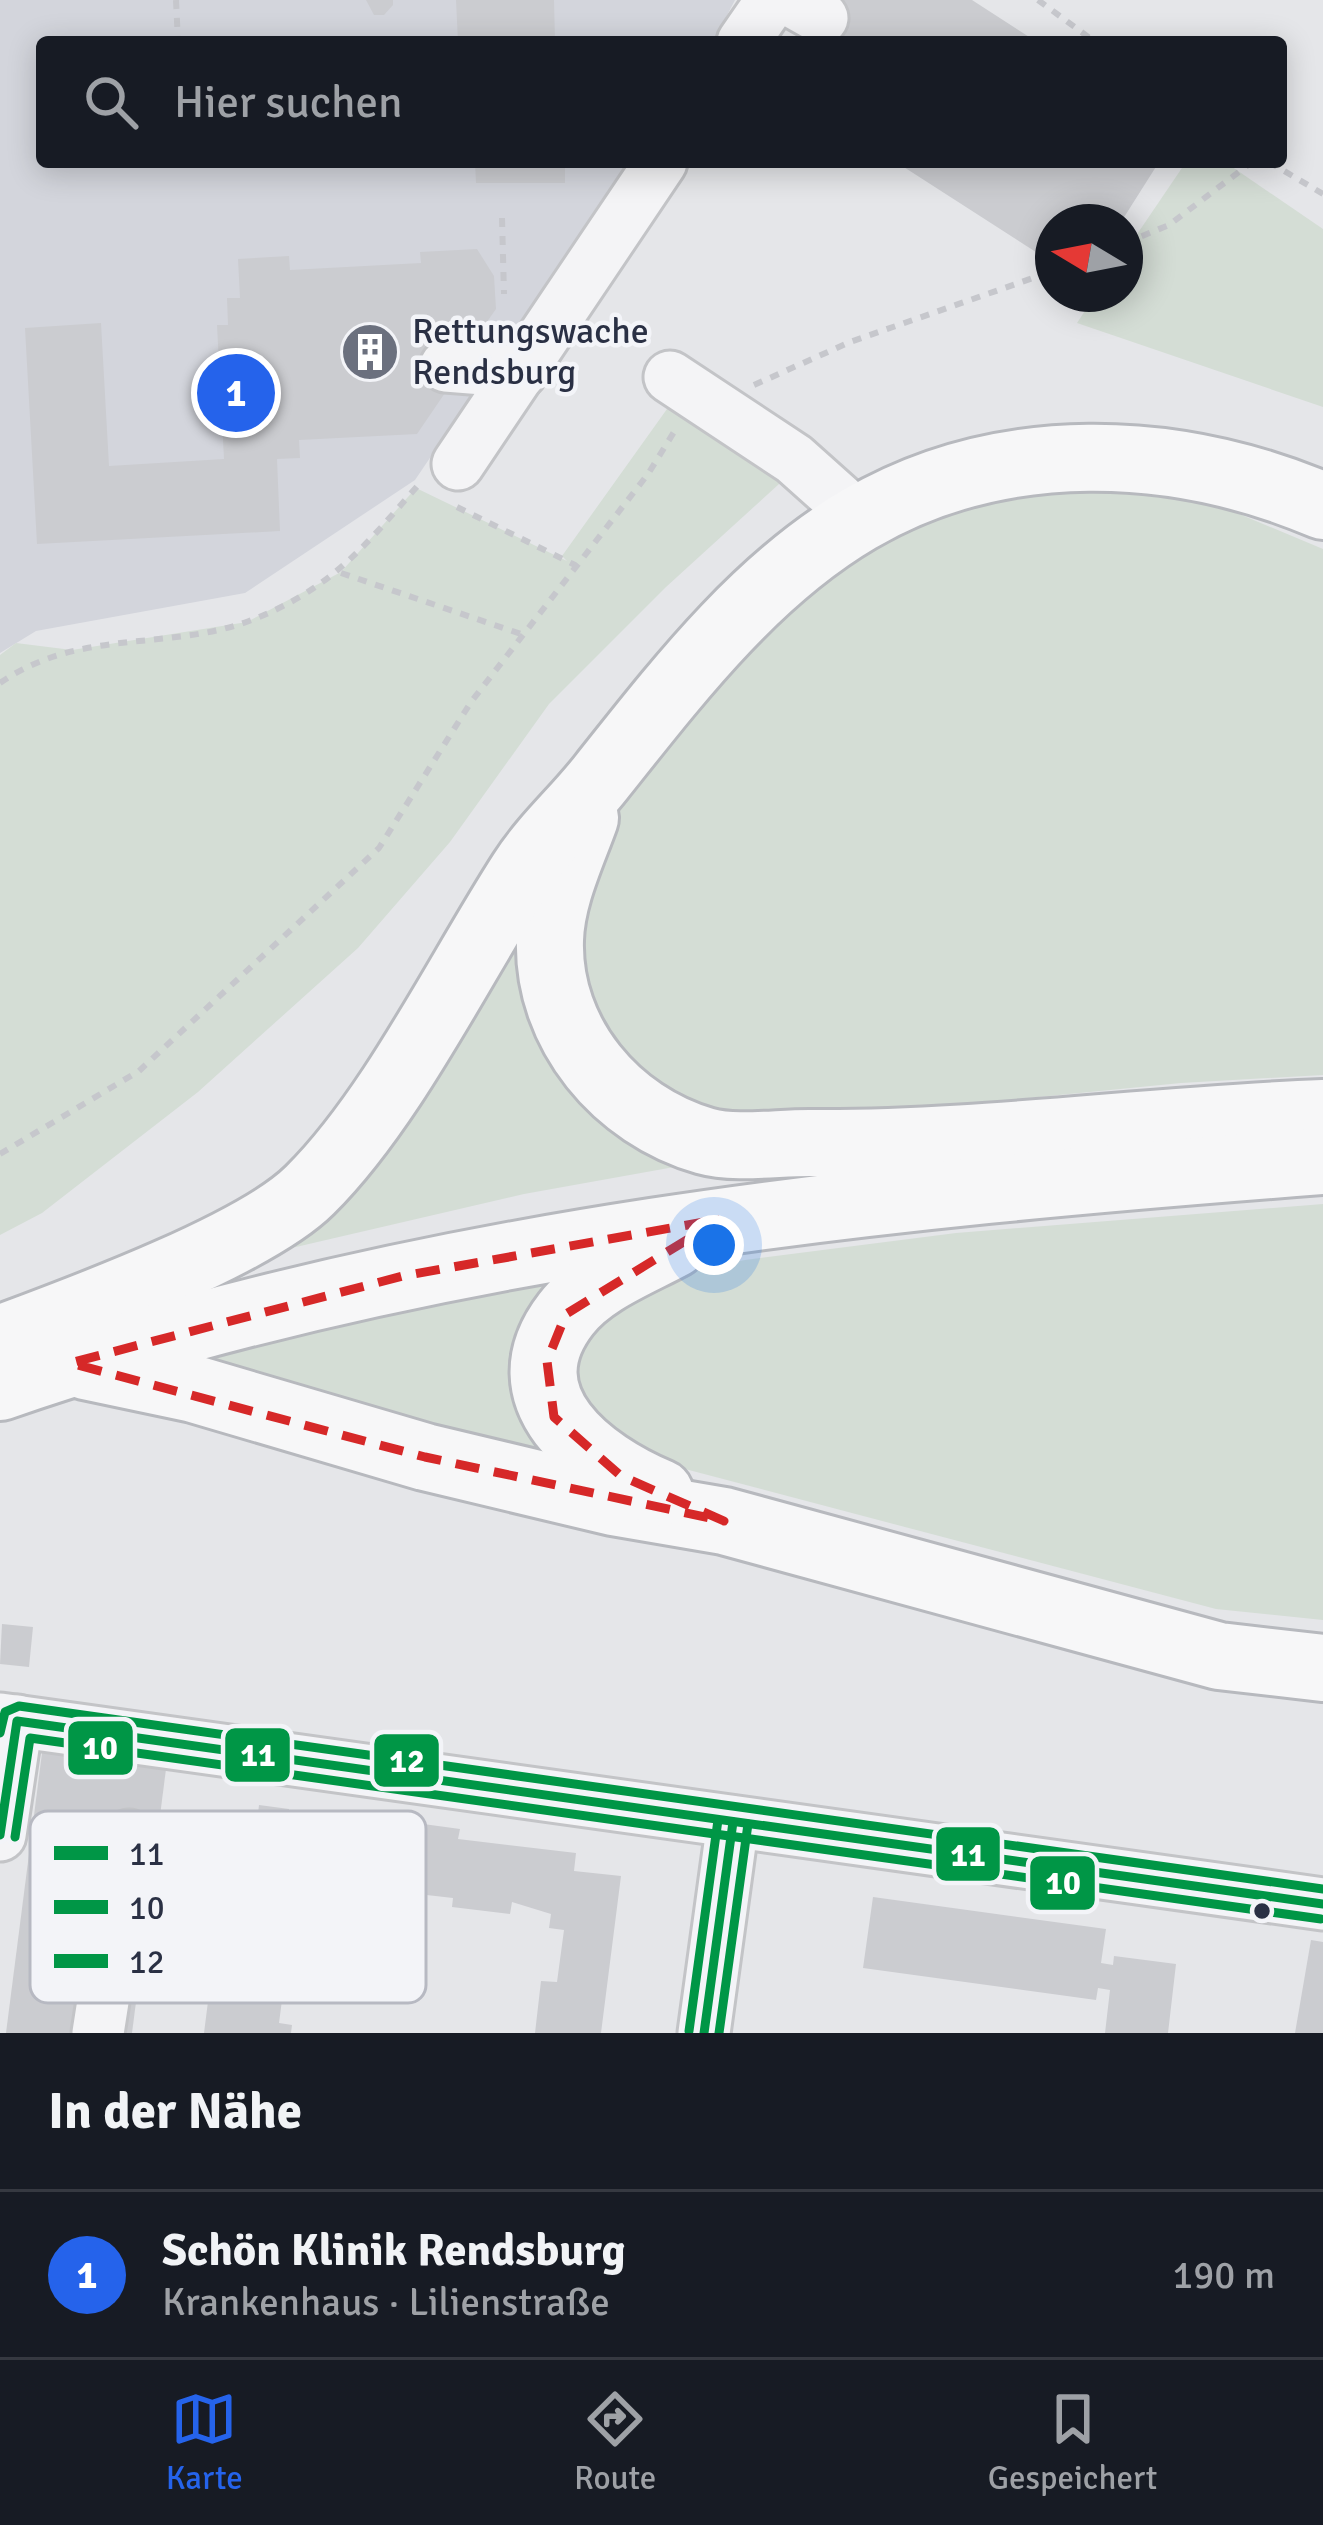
<!DOCTYPE html>
<html lang="de">
<meta charset="utf-8">
<style>
body{margin:0;font-family:Signika,sans-serif;background:#20242c;color:#f1f3f6}
.compass{position:absolute;left:1035px;top:204px;width:108px;height:108px;border-radius:50%;background:#171b24;box-shadow:0 6px 30px #0003;rotate:280deg}
.you{position:absolute;left:714px;top:1245px;width:42px;height:42px;margin:-30px;border:9px solid #fff;border-radius:50%;background:#1a73e8;box-shadow:0 0 0 18px #1a73e833}
.badge{display:grid;place-items:center;width:78px;height:78px;border-radius:50%;background:#2563eb;color:#fff;font-size:39px;font-weight:700}
.pin{position:absolute;translate:-50% -50%;border:6px solid #fff;box-shadow:0 3px 12px #0006}
.list{margin:0;padding:0;list-style:none}
h2{display:flex;justify-content:space-between;align-items:center;height:156px;margin:0;padding:0 48px;font-size:51px}
h2 small{font-size:39px;font-weight:400;color:#9ea1a6}
.list li{display:grid;grid-template-columns:78px 1fr auto;gap:36px;align-items:center;box-sizing:border-box;height:168px;padding:0 48px;border-top:3px solid #363941}
.list b{display:block;font-size:45px;white-space:nowrap}
.list p{margin:0;font-size:39px;white-space:nowrap;color:#9ea1a6}
.list em{font-size:39px;font-style:normal;color:#9ea1a6}
.icon{flex:none;width:66px;height:66px;fill:none;stroke:currentColor;stroke-width:2;stroke-linecap:round;stroke-linejoin:round}
.map{position:relative;flex:none;width:1323px;height:2033px;overflow:hidden}
.search{position:absolute;background:#171b24;box-shadow:0 6px 30px #0003;left:36px;right:36px;top:36px;height:132px;display:flex;align-items:center;gap:30px;box-sizing:border-box;padding:0 42px;border-radius:12px;color:#9ea1a6;font-size:45px}
.sheet{height:324px;background:#171b24}
nav{display:flex;justify-content:space-around;align-items:center;box-sizing:border-box;height:168px;border-top:3px solid #363941;background:#171b24;font-size:33px;color:#9ea1a6}
nav a{display:grid;justify-items:center;gap:6px}
nav .on{color:#2563eb}
.map>svg:first-child{display:block}
</style>
<div class="map">
<svg width="1323" height="2033" viewBox="0 0 1323 2033">
<rect width="100%" height="100%" fill="#e5e6e9"/>
<!-- built -->
<path fill="#d3d5dc" d="M0,0H735L713,42H42V162H630L415,480L245,593L36,631L0,653Z"/>
<!-- green -->
<g fill="#d4ddd5">
<path d="M1186,162H1225L1323,229V407L1077,323L1096,294H1125V252Z"/>
<path d="M677,395L790,474L666,587L549,704L450,842L358,948L198,1092L42,1213L0,1235V655L16,643L72,650L247,622L341,572L416,488L567,561L562,556Z"/>
<path d="M1073,482L1206,500L1323,549V1075L1181,1083L736,1127L606,1066L568,907L580,871L645,759L819,573L946,505Z"/>
<path d="M533,874L538,990L730,1157L524,1194L253,1257Z"/>
<path d="M1323,1204V1620L1216,1609L647,1459L575,1415L568,1330L623,1284L745,1260L956,1233Z"/>
<path d="M570,1271C473,1331 534,1398 577,1471L154,1365Z"/>
</g>
<!-- building -->
<g fill="#cbccd0">
<path d="M366,0H393V5L384,15H374Z"/>
<path d="M456,0H554L555,42H458Z"/>
<path d="M834,0H972L1037,42H807Z"/>
<path d="M475,162H565V183H476Z"/>
<path d="M896,162H1159L1121,222H1053V263Z"/>
<path d="M477,249L494,276L496,309L477,336L444,338L447,390L417,434L299,440L300,458L277,459L280,531L37,544L25,328L101,323L109,466L224,459L217,325H228L227,298H240L238,259L289,256L290,270L421,263L420,252Z"/>
<path d="M2,1624L33,1627L29,1667L0,1664Z"/>
<path d="M42,1753L166,1769L132,2033H6Z"/>
<path d="M259,1805L289,1809L288,1820L315,1824L316,1811L399,1822L398,1829L415,1831L416,1823L460,1829L458,1839L576,1853L574,1871L621,1876L601,2033H535L541,1981L557,1982L564,1930L549,1928L551,1914L512,1902L510,1914L452,1907L453,1898L409,1893L407,1909L360,1904L362,1888L316,1882L315,1890L297,1888L292,1934L304,1936L298,1979L285,1977L279,2023L292,2025L291,2033H204L227,1852L253,1856Z"/>
<path d="M873,1897L1106,1929L1101,1963L1113,1965L1114,1956L1176,1964L1168,2033H1105L1110,1990L1098,1988L1096,2000L863,1968Z"/>
<path d="M1311,1940L1323,1942V2033H1295Z"/>
</g>
<g fill="none" stroke-linecap="round" stroke-linejoin="round">
<!-- minor casing -->
<g stroke="#c3c4c7" stroke-width="57">
<g id="minor">
<path d="M790,0L822,18"/>
<path d="M743,42L772,0"/>
<path d="M446,366L521,372"/>
<path d="M670,377L794,459L860,518"/>
<path d="M458,464L661,162"/>
<path d="M0,1719L1323,1904"/>
<path d="M0,1835L17,1721"/>
<path d="M98,2033L129,1836"/>
<path d="M704,2033L733,1822"/>
</g>
</g>
<!-- highway casing -->
<g stroke="#b7b9be" stroke-width="72">
<g id="highway">
<path d="M585,818C571,857 551,898 550,940C547,1034 617,1116 705,1141C737,1150 781,1142 814,1143C984,1144 1153,1119 1323,1113"/>
<path d="M0,1339C78,1310 255,1245 310,1190C391,1110 459,970 522,872C545,836 577,809 603,775C677,682 755,580 859,519C1001,436 1175,443 1323,506"/>
<path d="M85,1366L194,1389L425,1457L613,1502L724,1521L1219,1656L1323,1668"/>
<path d="M0,1387C426,1240 877,1195 1323,1161"/>
<path d="M660,1493C591,1464 501,1398 566,1314C591,1281 639,1263 674,1244"/>
</g>
</g>
<!-- path -->
<g stroke="#c6c7cc" stroke-width="6" stroke-dasharray="9 9" stroke-linecap="butt">
<path d="M176,0L178,42"/>
<path d="M1038,0L1095,42"/>
<path d="M1269,162L1323,194"/>
<path d="M502,218L504,294"/>
<path d="M1125,243L1169,225L1252,162"/>
<path d="M754,385L850,342L1053,271"/>
<path d="M457,507L575,565"/>
<path d="M341,573L524,635"/>
<path d="M0,683C79,628 169,651 249,621C331,590 365,546 420,483"/>
<path d="M0,1154L139,1071L379,848L471,702L648,474L674,432"/>
</g>
<!-- minor -->
<use href="#minor" stroke="#f4f4f6" stroke-width="51"/>
<!-- highway -->
<use href="#highway" stroke="#f7f7f8" stroke-width="66"/>
<!-- bus-1 casing -->
<g stroke="#f3f4f8" stroke-width="18">
<g id="bus-1">
<path d="M0,1835L17,1721L1323,1904"/>
<path d="M704,2033L733,1822"/>
</g>
</g>
<!-- bus-2 casing -->
<g stroke="#f3f4f8" stroke-width="18">
<g id="bus-2">
<path d="M15,1837L30,1738L1321,1919"/>
<path d="M719,2033L748,1824"/>
</g>
</g>
<!-- bus-3 casing -->
<g stroke="#f3f4f8" stroke-width="18">
<g id="bus-3">
<path d="M0,1733L5,1712L19,1706L1323,1889"/>
<path d="M689,2031L718,1820"/>
</g>
</g>
<!-- bus-1 -->
<use href="#bus-1" stroke="#009646" stroke-width="9"/>
<!-- bus-2 -->
<use href="#bus-2" stroke="#009646" stroke-width="9"/>
<!-- bus-3 -->
<use href="#bus-3" stroke="#009646" stroke-width="9"/>
</g>
<!-- marked area -->
<path fill="none" stroke="#d62828" stroke-width="9" stroke-dasharray="24 15" stroke-linejoin="round" d="M721,1219L566,1314L547,1361L554,1417L621,1476L724,1521L425,1457L70,1363L403,1276Z"/>
<!-- icons -->
<defs>
<g id="building-disc" transform="scale(3)"><circle r="9.5" fill="#6b707e" stroke="#f3f4f8"/><path d="M-4-6H4V6H1V3H-1V6H-4ZM-2.5-4.3h1.7v1.8h-1.7ZM.8-4.3h1.7v1.8H.8ZM-2.5-1h1.7V.8h-1.7ZM.8-1h1.7V.8H.8Z" fill="#fff"/></g>
</defs>
<g fill-rule="evenodd">
<use href="#building-disc" x="370" y="352"/>
</g>
<!-- markers -->
<circle fill="#2a3044" stroke="#f3f4f8" stroke-width="4.5" cx="1262" cy="1911" r="10"/>
<g text-anchor="middle" dominant-baseline="central" stroke-width="9" stroke-linejoin="round" paint-order="stroke">
<!-- poi labels -->
<g font-size="36" fill="#2a3044" stroke="#f3f4f8" text-anchor="start">
<text x="412" y="331">Rettungswache<tspan x="412" dy="41">Rendsburg</tspan></text>
</g>
</g>
<!-- legend -->
<rect x="30" y="1811" width="396" height="192" rx="18" fill="#f3f4f8" stroke="#b7b9c2" stroke-width="3"/>
<rect x="54" y="1846" width="54" height="14" fill="#009646"/>
<rect x="54" y="1900" width="54" height="14" fill="#009646"/>
<rect x="54" y="1954" width="54" height="14" fill="#009646"/>
<g font-size="33" fill="#2a3044">
<text x="129" y="1865">11</text>
<text x="129" y="1919">10</text>
<text x="129" y="1973">12</text>
</g>
<g stroke="#f3f4f8" stroke-width="4.5">
<rect x="66" y="1719" width="69" height="58" rx="12" fill="#009646"/>
<rect x="223" y="1726" width="69" height="58" rx="12" fill="#009646"/>
<rect x="372" y="1732" width="69" height="57" rx="12" fill="#009646"/>
<rect x="934" y="1825" width="68" height="58" rx="12" fill="#009646"/>
<rect x="1028" y="1854" width="69" height="58" rx="12" fill="#009646"/>
</g>
<g font-size="33" text-anchor="middle" font-weight="bold" fill="#fff">
<text x="100" y="1759">10</text>
<text x="258" y="1766">11</text>
<text x="407" y="1772">12</text>
<text x="968" y="1866">11</text>
<text x="1063" y="1894">10</text>
</g>
</svg>
<svg class="compass" viewBox="-18 -18 36 36"><path d="M0-13l5 13h-10z" fill="#e53935"/><path d="M0 13l5-13h-10z" fill="#9ea1a6"/></svg>
<div class="you"></div>
<div class="pin badge" style="left:236px;top:393px">1</div>
<div class="search"><svg class="icon" aria-label="search" viewBox="0 0 24 24"><circle cx="10" cy="10" r="6"/><path d="M15 15l6 6"/></svg>Hier suchen</div>
</div>
<section class="sheet">
<h2>In der Nähe<small></small></h2>
<ul class="list">
<li><span class="badge">1</span><div><b>Schön Klinik Rendsburg</b><p>Krankenhaus · Lilienstraße</p></div><em>190 m</em></li>
</ul>
</section>
<nav>
<a class="on"><svg class="icon" aria-label="map" viewBox="0 0 24 24"><path d="M3 6l6-2 6 2 6-2v14l-6 2-6-2-6 2zM9 4v14M15 6v14"/></svg>Karte</a>
<a><svg class="icon" aria-label="directions" viewBox="0 0 24 24"><path d="M12 3l9 9-9 9-9-9zM9 14v-3h6M13 9l2 2-2 2"/></svg>Route</a>
<a><svg class="icon" aria-label="saved" viewBox="0 0 24 24"><path d="M7 4h10v16l-5-4-5 4z"/></svg>Gespeichert</a>
</nav>
